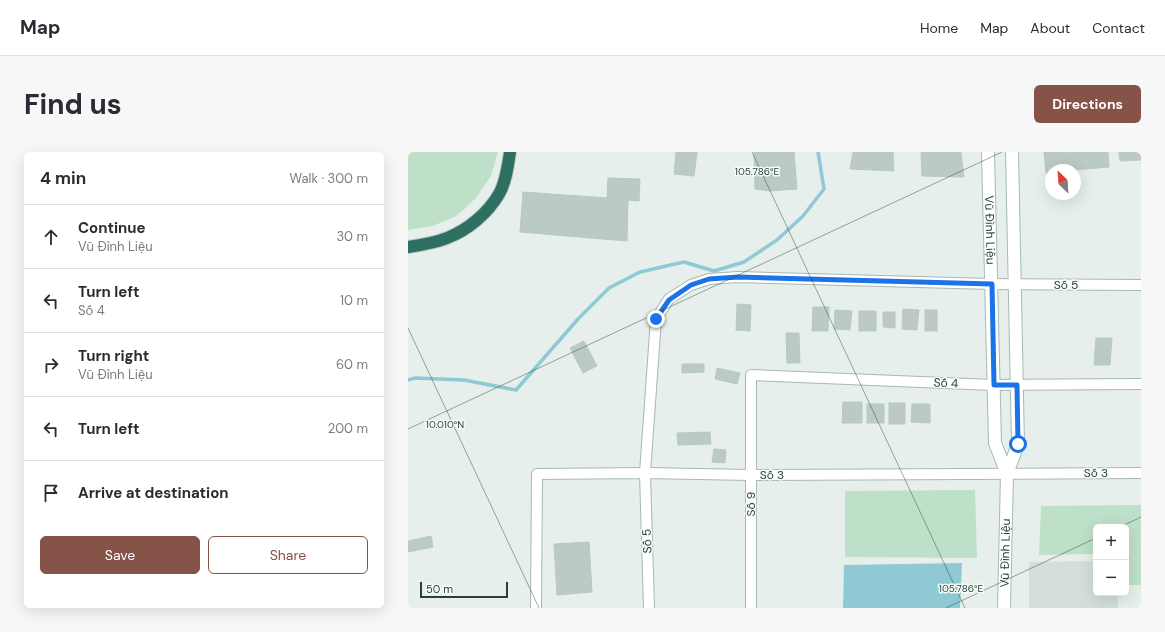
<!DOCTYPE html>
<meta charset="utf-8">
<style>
body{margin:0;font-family:"DM Sans",sans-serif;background:#f7f7f7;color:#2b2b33}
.controls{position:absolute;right:12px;bottom:12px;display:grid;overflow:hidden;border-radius:6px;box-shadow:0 4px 16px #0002}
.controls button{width:36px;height:36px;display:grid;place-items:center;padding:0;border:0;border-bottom:1px solid #e1e1e2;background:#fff;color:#2b2b33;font:20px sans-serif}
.compass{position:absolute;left:637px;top:12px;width:36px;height:36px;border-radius:50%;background:#fff;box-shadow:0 4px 16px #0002;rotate:335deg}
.scale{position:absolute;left:12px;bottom:10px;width:88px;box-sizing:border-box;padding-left:4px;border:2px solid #24423a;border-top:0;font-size:11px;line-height:14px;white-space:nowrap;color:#24423a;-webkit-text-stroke:3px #f7fbf9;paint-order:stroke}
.stop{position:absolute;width:12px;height:12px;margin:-9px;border:3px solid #1a73e8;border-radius:50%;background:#fff}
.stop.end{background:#1a73e8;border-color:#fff;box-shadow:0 1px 4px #0008}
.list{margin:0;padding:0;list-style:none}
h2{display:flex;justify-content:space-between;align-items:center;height:52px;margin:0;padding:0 16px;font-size:17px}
h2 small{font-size:13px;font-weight:400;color:#7c7c81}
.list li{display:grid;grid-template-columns:26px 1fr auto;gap:12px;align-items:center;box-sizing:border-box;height:64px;padding:0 16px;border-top:1px solid #e1e1e2}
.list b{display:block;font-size:15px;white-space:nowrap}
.list p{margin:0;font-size:13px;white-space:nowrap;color:#7c7c81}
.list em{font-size:13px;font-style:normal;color:#7c7c81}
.actions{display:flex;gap:8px;padding:12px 16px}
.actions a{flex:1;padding:9px 0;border:1px solid #855347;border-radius:6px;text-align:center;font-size:14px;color:#855347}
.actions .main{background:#855347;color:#fff}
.icon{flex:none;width:22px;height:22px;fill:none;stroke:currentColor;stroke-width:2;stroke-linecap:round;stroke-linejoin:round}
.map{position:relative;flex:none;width:733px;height:456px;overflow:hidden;border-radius:6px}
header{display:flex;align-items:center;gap:24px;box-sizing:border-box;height:56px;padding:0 20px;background:#fff;border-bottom:1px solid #e1e1e2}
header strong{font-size:19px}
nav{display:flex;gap:22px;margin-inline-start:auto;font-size:14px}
.intro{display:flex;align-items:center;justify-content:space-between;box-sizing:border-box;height:96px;padding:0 24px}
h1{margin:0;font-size:28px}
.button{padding:10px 18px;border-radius:6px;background:#855347;color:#fff;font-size:14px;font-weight:700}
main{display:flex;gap:24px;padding:0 24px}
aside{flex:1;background:#fff;border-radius:6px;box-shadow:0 4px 16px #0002}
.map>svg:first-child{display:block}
</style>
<header>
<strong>Map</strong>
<nav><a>Home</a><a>Map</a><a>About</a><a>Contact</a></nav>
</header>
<div class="intro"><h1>Find us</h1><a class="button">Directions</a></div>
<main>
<aside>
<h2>4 min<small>Walk · 300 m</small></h2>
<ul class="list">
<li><svg class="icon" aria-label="ahead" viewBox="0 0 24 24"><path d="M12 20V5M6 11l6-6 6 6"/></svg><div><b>Continue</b><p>Vũ Đình Liệu</p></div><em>30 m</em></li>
<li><svg class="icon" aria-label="left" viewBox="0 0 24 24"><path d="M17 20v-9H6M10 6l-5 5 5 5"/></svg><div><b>Turn left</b><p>Số 4</p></div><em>10 m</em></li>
<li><svg class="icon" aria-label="right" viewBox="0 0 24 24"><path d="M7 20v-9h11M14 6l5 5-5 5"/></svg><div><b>Turn right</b><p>Vũ Đình Liệu</p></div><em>60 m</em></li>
<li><svg class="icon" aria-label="left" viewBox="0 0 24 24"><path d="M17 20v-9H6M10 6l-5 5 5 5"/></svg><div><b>Turn left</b></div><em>200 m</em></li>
<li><svg class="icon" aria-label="arrive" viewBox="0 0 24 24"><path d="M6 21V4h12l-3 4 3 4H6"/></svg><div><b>Arrive at destination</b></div></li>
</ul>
<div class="actions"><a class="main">Save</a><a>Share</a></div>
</aside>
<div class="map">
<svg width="733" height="456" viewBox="0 0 733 456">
<rect width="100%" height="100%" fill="#e6efeb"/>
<!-- built -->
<path fill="#d4dfda" d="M688,409V441H710V456H621V410Z"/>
<!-- green -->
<g fill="#bfe0c8">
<path d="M0,0H90L83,24L68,46L48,64L25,74L0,78Z"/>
<path d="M567,338L569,406L437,405V339Z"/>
<path d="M733,353V433H718V375H688V402L631,403L633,354Z"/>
</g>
<!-- water -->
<path fill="#8ec9d4" d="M554,411L552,456H435L436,413Z"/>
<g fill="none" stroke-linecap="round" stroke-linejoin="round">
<!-- stream -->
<path stroke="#8ec9d4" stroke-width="3.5" d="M0,228L7,226L56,228L108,238L170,167L201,136L232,120L276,110L306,119L336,110L369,88L395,64L416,37L410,0"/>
</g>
<!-- building -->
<g fill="#bbcac4" stroke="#b8c9c2">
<path d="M268,0H289L286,24L266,22Z"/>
<path d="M346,0H386L389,37L362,39L347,37Z"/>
<path d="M445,0H485L486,19L442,17Z"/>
<path d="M513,0H553L556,25L514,24Z"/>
<path d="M636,0H700L701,15L667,18H643V21H638Z"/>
<path d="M711,0H733V8L712,9Z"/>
<path d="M200,26L232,27L231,49L220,48L219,89L112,80L115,40L199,46Z"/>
<path d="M329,152L343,153L342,179L328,178Z"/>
<path d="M405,155H421L420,179H404Z"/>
<path d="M495,157L511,158L509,178L494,177Z"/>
<path d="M427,158L444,159L442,178L426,177Z"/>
<rect x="517" y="158" width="12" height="21"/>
<rect x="451" y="159" width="17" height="20"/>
<path d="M475,160H487V176L475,175Z"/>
<path d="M378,181H391L392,211H379Z"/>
<path d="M688,186H704L702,213H686Z"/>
<path d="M176,189L189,214L175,221L162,196Z"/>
<path d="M274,212H296V220L274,221Z"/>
<path d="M309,216L332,221L329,232L307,227Z"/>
<path d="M435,250H454V271H434Z"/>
<rect x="481" y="251" width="16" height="21"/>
<rect x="459" y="252" width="17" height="19"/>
<path d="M504,252H522V271L503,270Z"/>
<path d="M302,280L303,292L270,293L269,281Z"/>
<path d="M306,297L318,298L317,311L304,310Z"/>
<path d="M23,384L25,395L0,400V389Z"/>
<path d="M181,390L184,440L149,443L146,392Z"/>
</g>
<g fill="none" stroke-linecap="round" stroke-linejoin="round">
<!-- street casing -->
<g stroke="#a8b8b2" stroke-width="12">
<g id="street">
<path d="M128,456L129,322L237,321L342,323L733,321"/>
<path d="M241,456L237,321L248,167L261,147L283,133L301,127L330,125L583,132L733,133"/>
<path d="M343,456V223L586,233L733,232"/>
</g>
</g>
<!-- secondary casing -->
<g stroke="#a4bbb3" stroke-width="14">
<g id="secondary">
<path id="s1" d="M580,0L587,291L599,322"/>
<path id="s2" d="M596,456L599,322L610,292L604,0"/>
</g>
</g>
<!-- highway casing -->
<g stroke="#c2cac8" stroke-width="14">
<path id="highway" d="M0,95C13,93 27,91 39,86C60,78 80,61 91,42C98,30 100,13 102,0"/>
</g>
<!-- street -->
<use href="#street" stroke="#fff" stroke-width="10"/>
<!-- secondary -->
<use href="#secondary" stroke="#fff" stroke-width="12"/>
<!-- highway -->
<use href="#highway" stroke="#2f6f62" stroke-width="12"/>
</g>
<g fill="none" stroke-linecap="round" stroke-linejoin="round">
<!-- route -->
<path stroke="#1a73e8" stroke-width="5" d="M248,167L261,148L283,133L301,127L330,125L584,132L586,233H609L610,292"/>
</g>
<!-- ticks -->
<path fill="none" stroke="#24423a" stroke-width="1" stroke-opacity="0.45" d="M344,0L557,456M0,176L131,456M0,277L594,0M712,375L733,365M538,456L688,386"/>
<g text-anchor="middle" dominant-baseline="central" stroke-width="3" stroke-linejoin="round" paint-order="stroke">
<!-- street labels -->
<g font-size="12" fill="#24423a" stroke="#f7fbf9">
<text stroke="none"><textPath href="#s1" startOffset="78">Vũ Đình Liệu</textPath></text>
<text x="658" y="133">Số 5</text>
<text transform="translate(538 231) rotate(2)">Số 4</text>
<text x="688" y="321">Số 3</text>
<text x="364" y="323">Số 3</text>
<text transform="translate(343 352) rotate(-90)">Số 9</text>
<text transform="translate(239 389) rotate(-92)">Số 5</text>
<text stroke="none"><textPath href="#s2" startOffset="55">Vũ Đình Liệu</textPath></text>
</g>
</g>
<g font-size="10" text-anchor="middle" fill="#24423a" stroke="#f7fbf9" stroke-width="3" stroke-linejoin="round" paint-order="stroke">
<text x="349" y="23">105.786°E</text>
<text x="37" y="276">10.010°N</text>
<text x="553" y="440">105.786°E</text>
</g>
</svg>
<div class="controls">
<button>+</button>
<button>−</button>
</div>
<svg class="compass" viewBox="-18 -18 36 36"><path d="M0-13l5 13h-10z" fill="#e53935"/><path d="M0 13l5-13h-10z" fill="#7c7c81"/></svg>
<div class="scale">50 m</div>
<div class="stop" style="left:610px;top:292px"></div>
<div class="stop end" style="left:248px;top:167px"></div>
</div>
</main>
